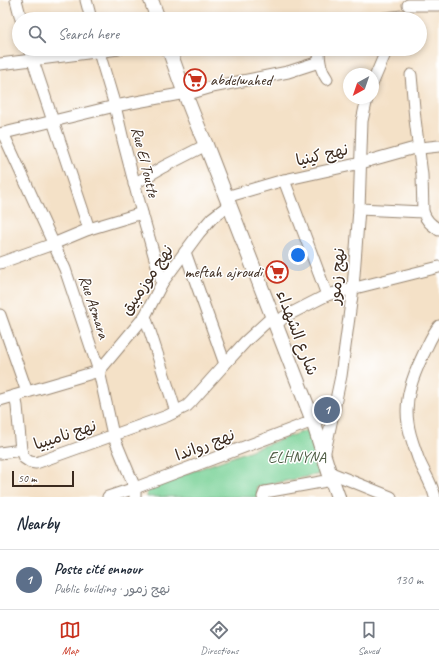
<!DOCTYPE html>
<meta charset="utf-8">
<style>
body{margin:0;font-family:Caveat,"Playpen Sans Arabic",sans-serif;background:#f2f2f3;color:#1f2937}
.compass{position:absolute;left:343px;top:68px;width:36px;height:36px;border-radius:50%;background:#fff;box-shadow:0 2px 6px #0003;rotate:220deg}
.scale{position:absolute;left:12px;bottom:10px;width:62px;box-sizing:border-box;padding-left:4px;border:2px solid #3b2a1e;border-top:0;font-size:11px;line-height:14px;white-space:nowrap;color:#3b2a1e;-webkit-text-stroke:3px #fff;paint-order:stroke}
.you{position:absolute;left:298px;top:255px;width:14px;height:14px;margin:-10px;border:3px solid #fff;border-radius:50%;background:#1a73e8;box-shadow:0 0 0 6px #1a73e833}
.badge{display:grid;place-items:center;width:26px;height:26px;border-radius:50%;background:#c8321e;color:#fff;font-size:13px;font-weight:700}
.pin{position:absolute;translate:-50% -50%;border:2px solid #fff;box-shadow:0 1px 4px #0006}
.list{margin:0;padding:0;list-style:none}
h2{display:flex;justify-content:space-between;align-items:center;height:52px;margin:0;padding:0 16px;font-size:17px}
h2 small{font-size:13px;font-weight:400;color:#747a83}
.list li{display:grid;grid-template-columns:26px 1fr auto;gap:12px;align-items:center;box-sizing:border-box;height:60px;padding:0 16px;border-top:1px solid #e0e1e3}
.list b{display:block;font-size:15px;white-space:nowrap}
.list p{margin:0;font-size:13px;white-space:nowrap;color:#747a83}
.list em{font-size:13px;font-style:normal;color:#747a83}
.icon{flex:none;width:22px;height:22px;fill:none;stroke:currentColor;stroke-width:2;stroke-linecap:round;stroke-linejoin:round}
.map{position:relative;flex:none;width:439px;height:497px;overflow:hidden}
.search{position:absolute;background:#fff;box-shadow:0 2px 6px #0003;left:12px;right:12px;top:12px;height:44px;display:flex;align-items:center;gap:10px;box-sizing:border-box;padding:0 14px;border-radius:22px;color:#747a83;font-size:15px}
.sheet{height:112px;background:#fff}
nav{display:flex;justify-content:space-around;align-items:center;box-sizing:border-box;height:56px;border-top:1px solid #e0e1e3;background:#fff;font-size:11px;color:#747a83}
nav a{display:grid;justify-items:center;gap:2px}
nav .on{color:#c8321e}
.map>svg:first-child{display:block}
</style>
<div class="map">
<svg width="439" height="497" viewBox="0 0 439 497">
<rect width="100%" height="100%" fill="#fff"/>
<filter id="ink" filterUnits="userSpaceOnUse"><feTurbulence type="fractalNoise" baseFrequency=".025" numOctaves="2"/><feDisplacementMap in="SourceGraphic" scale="8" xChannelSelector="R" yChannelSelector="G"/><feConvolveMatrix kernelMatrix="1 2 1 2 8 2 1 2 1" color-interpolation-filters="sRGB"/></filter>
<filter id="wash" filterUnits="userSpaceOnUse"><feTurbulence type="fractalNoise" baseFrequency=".012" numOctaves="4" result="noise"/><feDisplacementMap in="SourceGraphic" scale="16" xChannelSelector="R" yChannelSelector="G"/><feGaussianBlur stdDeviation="0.9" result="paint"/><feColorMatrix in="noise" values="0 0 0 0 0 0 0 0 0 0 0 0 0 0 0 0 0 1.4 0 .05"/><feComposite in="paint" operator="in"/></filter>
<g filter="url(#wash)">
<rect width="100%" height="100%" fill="#f4e1c7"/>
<!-- green -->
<path fill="#7ad298" stroke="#5a7e5b" d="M310,429L325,473L256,487L258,497H147L146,488Z"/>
</g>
<g filter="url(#ink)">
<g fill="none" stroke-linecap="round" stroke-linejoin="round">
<!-- minor casing -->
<g stroke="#988672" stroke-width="13">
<g id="minor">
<path d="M16,0L21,19"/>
<path d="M86,0L91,19"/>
<path d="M408,5H439"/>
<path d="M378,19L402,16"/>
<path d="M29,49L89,229"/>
<path d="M98,49L115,106L123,140L142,213L162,283"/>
<path d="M319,49C319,60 320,69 327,79"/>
<path d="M0,64L119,49"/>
<path d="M411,75L415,119L422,175L423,212"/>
<path d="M373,82L387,49"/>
<path d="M3,133L65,269L99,371L113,435L135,488V497"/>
<path d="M0,134L115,106L180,94L185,95L212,87L288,72L319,62"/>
<path d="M134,184L163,167L206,145"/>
<path d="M226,197L284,180"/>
<path d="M359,209L423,212C427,222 431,224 439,230"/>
<path d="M185,252L225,364"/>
<path d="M0,263L53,244L89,229L142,213"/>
<path d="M327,295L284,180L361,163L411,149L439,146"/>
<path d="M0,315L27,392"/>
<path d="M145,316L176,412"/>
<path d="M276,325L284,317L327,295L439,267"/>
<path d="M15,396L17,406L21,450L24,458L30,462L36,463L167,416L187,406L191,402L225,364L246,341L272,317"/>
<path d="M0,400L99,371L145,316L162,283L199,233L212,218L229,205"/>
<path d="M0,453L21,450"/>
<path d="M324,456L341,376L353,288L359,209L362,121L367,98"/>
<path d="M329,472L391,497"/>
<path d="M108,497L135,488L313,421"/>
<path d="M263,497L265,492L332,480"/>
<path d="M435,497C432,483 423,471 418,458C414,446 409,434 408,423C404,399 413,376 423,355C428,345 432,334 439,326"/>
</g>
</g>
<!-- major casing -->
<g stroke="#988672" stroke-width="16">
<g id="major">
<path d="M151,0L158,19"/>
<path d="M169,49C180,81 192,114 206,145L313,421L329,472L338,497"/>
</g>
</g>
<!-- minor -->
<use href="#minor" stroke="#fff" stroke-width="11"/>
<!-- major -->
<use href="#major" stroke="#fff" stroke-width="14"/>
</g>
</g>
<!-- icons -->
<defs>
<g id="supermarket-ring" transform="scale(1.15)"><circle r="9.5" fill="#fff" stroke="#c8321e" stroke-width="1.5"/><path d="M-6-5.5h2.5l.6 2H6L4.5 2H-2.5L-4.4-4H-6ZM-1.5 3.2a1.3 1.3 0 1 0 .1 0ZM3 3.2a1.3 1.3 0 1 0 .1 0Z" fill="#c8321e"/></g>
</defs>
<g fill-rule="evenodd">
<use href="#supermarket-ring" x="195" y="80"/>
<use href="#supermarket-ring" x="277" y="272"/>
</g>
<g text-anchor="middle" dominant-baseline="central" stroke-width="3" stroke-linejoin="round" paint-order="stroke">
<!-- poi labels -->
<g font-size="16" fill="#3b2a1e" stroke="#fff" text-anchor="start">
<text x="210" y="80">abdelwahed</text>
<text x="262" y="272" text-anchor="end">meftah ajroudi</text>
</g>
<!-- street labels -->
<g font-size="16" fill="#3b2a1e" stroke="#fff">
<text transform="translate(322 155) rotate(-13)">نهج كينيا</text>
<text transform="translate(145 162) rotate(76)">Rue El Toutte</text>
<text transform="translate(337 276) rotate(-85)">نهج زمور</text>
<text transform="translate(147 280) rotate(-56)">نهج موزمبيق</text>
<text transform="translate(94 307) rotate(72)">Rue Asmara</text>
<text transform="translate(297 333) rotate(69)">شارع الشهداء</text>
<text transform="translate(65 435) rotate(-18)">نهج ناميبيا</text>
<text transform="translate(205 445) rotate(-21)">نهج رواندا</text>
</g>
<!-- park labels -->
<g font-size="16" fill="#4e5c43" stroke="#fff">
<text x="297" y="457">ELHNYNA</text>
</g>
</g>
</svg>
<svg class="compass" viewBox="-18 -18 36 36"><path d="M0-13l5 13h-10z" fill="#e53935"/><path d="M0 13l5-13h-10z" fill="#747a83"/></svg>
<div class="scale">50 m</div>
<div class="you"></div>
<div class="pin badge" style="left:327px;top:410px;background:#5c6f8a">1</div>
<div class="search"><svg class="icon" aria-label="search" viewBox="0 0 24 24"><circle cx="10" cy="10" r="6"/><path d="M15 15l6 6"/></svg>Search here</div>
</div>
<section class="sheet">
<h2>Nearby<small></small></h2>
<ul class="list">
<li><span class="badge" style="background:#5c6f8a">1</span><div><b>Poste cité ennour</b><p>Public building · نهج زمور</p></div><em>130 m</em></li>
</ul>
</section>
<nav>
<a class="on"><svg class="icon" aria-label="map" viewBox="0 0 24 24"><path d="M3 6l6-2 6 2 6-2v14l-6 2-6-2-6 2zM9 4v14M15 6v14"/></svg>Map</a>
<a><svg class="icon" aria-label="directions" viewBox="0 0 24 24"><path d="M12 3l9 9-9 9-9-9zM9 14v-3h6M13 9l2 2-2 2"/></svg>Directions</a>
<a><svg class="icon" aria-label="saved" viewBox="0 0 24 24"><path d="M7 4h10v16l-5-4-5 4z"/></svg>Saved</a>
</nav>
